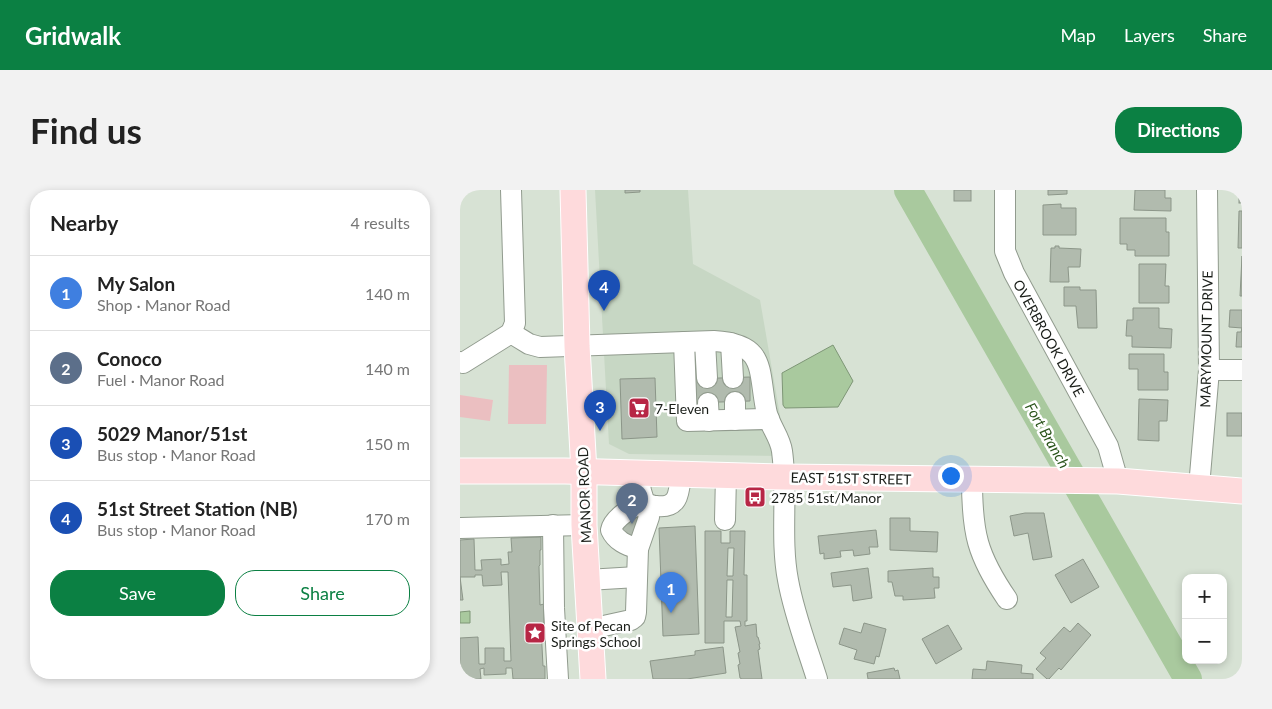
<!DOCTYPE html>
<meta charset="utf-8">
<style>
body{margin:0;font-family:Lato,sans-serif;background:#f2f2f2;color:#222}
.controls{position:absolute;right:15px;bottom:15px;display:grid;overflow:hidden;border-radius:10px;box-shadow:0 2px 8px #0003}
.controls button{width:45px;height:45px;display:grid;place-items:center;padding:0;border:0;border-bottom:1px solid #e0e0e0;background:#fff;color:#222;font:25px sans-serif}
.you{position:absolute;left:490px;top:285px;width:18px;height:18px;margin:-12px;border:4px solid #fff;border-radius:50%;background:#1a73e8;box-shadow:0 0 0 8px #1a73e833}
.badge{display:grid;place-items:center;width:32px;height:32px;border-radius:50%;background:#0b8043;color:#fff;font-size:16px;font-weight:700}
.pin{position:absolute;translate:-50% -41px;filter:drop-shadow(0 1px 2px #0008)}
.pin::after{content:'';position:absolute;top:26px;width:18px;height:15px;background:inherit;clip-path:polygon(0 0,100% 0,50% 100%)}
.list{margin:0;padding:0;list-style:none}
h2{display:flex;justify-content:space-between;align-items:center;height:65px;margin:0;padding:0 20px;font-size:21px}
h2 small{font-size:16px;font-weight:400;color:#767676}
.list li{display:grid;grid-template-columns:32px 1fr auto;gap:15px;align-items:center;box-sizing:border-box;height:75px;padding:0 20px;border-top:1px solid #e0e0e0}
.list b{display:block;font-size:19px;white-space:nowrap}
.list p{margin:0;font-size:16px;white-space:nowrap;color:#767676}
.list em{font-size:16px;font-style:normal;color:#767676}
.actions{display:flex;gap:10px;padding:15px 20px}
.actions a{flex:1;padding:11px 0;border:1px solid #0b8043;border-radius:20px;text-align:center;font-size:18px;color:#0b8043}
.actions .main{background:#0b8043;color:#fff}
.map{position:relative;flex:none;width:782px;height:489px;overflow:hidden;border-radius:20px}
header{display:flex;align-items:center;gap:30px;box-sizing:border-box;height:70px;padding:0 25px;background:#0b8043;color:#fff}
header strong{font-size:24px}
nav{display:flex;gap:28px;margin-inline-start:auto;font-size:18px}
.intro{display:flex;align-items:center;justify-content:space-between;box-sizing:border-box;height:120px;padding:0 30px}
h1{margin:0;font-size:35px}
.button{padding:12px 22px;border-radius:20px;background:#0b8043;color:#fff;font-size:18px;font-weight:700}
main{display:flex;gap:30px;padding:0 30px}
aside{flex:1;background:#fff;border-radius:20px;box-shadow:0 2px 8px #0003}
.map>svg:first-child{display:block}
</style>
<header>
<strong>Gridwalk</strong>
<nav><a>Map</a><a>Layers</a><a>Share</a></nav>
</header>
<div class="intro"><h1>Find us</h1><a class="button">Directions</a></div>
<main>
<aside>
<h2>Nearby<small>4 results</small></h2>
<ul class="list">
<li><span class="badge" style="background:#3f7fe0">1</span><div><b>My Salon</b><p>Shop · Manor Road</p></div><em>140 m</em></li>
<li><span class="badge" style="background:#5c6f8a">2</span><div><b>Conoco</b><p>Fuel · Manor Road</p></div><em>140 m</em></li>
<li><span class="badge" style="background:#1a4fb4">3</span><div><b>5029 Manor/51st</b><p>Bus stop · Manor Road</p></div><em>150 m</em></li>
<li><span class="badge" style="background:#1a4fb4">4</span><div><b>51st Street Station (NB)</b><p>Bus stop · Manor Road</p></div><em>170 m</em></li>
</ul>
<div class="actions"><a class="main">Save</a><a>Share</a></div>
</aside>
<div class="map">
<svg width="782" height="489" viewBox="0 0 782 489">
<rect width="100%" height="100%" fill="#d7e2d4"/>
<!-- built -->
<path fill="#c7d7c4" d="M135,0H228L233,74L300,110L327,266L169,264L149,254Z"/>
<!-- green -->
<g fill="#ebbfc1">
<path d="M49,175H87L86,234H48Z"/>
<path d="M0,205L33,210L30,231L0,227Z"/>
</g>
<!-- water -->
<g fill="#a9c99e" stroke="#7e9676">
<path d="M373,155L393,191L378,217L325,218L323,215L322,183Z"/>
<path d="M10,421V433H0V422Z"/>
</g>
<g fill="none" stroke-linecap="round" stroke-linejoin="round">
<!-- river -->
<path stroke="#a9c99e" stroke-width="28" d="M448,0L728,489"/>
</g>
<!-- building -->
<g fill="#b1bbae" stroke="#8c9689" fill-rule="evenodd">
<path d="M165,0H180V2L165,3Z"/>
<rect x="494" y="0" width="17" height="11"/>
<path d="M588,0H607V4L588,5Z"/>
<path d="M675,0H705V8H711V21L674,20Z"/>
<rect x="779" y="0" width="3" height="13"/>
<path d="M601,14V18H616V45H583V15Z"/>
<path d="M779,21H782V58H778Z"/>
<path d="M660,28H706V42H709V66H675V60H667V54H660Z"/>
<path d="M595,56H599V58L621,59L620,77H608L609,92H590L591,58H595Z"/>
<path d="M782,66V106H780Z"/>
<path d="M679,74H706L705,96H709V113H679Z"/>
<path d="M604,97H620V100H636L637,138H618L616,116H604Z"/>
<path d="M673,118H699V138L712,139L711,158L672,157V146H666L667,130H673Z"/>
<path d="M770,120H782V157H776L777,142H781L782,138L769,137Z"/>
<path d="M669,164H704V182H708V200H678V179H669Z"/>
<path d="M290,187V211L231,213L230,189Z"/>
<path d="M195,188L197,247L162,249L160,189Z"/>
<path d="M679,209L708,210L707,231H699V251L678,250Z"/>
<rect x="767" y="223" width="15" height="23"/>
<path d="M174,322L184,333L170,347L159,336Z"/>
<path d="M565,323H584L592,367L573,370L568,343L554,346L550,326Z"/>
<path d="M430,328H450V341L478,342L477,362L430,360Z"/>
<path d="M235,336L239,444L203,446L199,338Z"/>
<path d="M416,340L418,357H409L410,364L394,366L393,360L380,361L381,367L364,369V363L360,364L358,346Z"/>
<path d="M245,341H261V353H270V341H285L284,385H287V431H285V436L296,434L297,447H298L300,454H299L300,459L298,460L302,489H282L280,488L278,475L280,474L278,463L280,462L275,437L281,436L280,431H264V453H245ZM268,358H274L273,386H267ZM267,390H273L272,427H266Z"/>
<path d="M81,347V360H80V375L79,376L80,415L84,414V437H81L83,476H85V489H53L52,478H46V484L24,485V478L20,479L21,489H0V448L18,447L19,474H25V458H44V471H51L48,382H41L42,395L23,396L22,385H15V387H0L3,410H0V350L14,349L15,380H22L21,370L41,369V375L49,374L48,362H52L51,348Z"/>
<path d="M623,369L639,397L611,413L595,385Z"/>
<path d="M408,378L412,408L393,411L391,395L373,397L371,383Z"/>
<path d="M473,378V387H479V398H474L475,408L443,410V406H435L432,392H428V381Z"/>
<path d="M404,433L426,439L419,467L416,466L414,474L394,469L397,460L379,454L384,438L401,443Z"/>
<path d="M618,433L631,445L601,480L599,478L589,489H587L576,479L586,468L580,463L604,437L610,442Z"/>
<path d="M488,435L502,459L476,474L462,449Z"/>
<path d="M263,457L266,483L227,489H193L190,471L235,465V461Z"/>
<path d="M527,471L562,475L561,483L573,484V489H512L513,479L526,480Z"/>
<path d="M434,478L435,481L438,480L440,489H408L407,483Z"/>
</g>
<g fill="none" stroke-linecap="round" stroke-linejoin="round">
<!-- minor casing -->
<g stroke="#919b8e" stroke-width="22">
<g id="minor">
<path d="M51,0L55,133L51,143"/>
<path d="M545,0V61L554,83L648,256L658,291"/>
<path d="M224,152L227,231L309,229"/>
<path d="M245,152L247,188"/>
<path d="M271,153L273,188"/>
<path d="M0,172L3,173L51,143L69,154L80,157L254,151C306,154 298,178 306,219C308,234 320,246 322,261C328,304 320,348 328,390C334,424 347,457 357,489"/>
<path d="M749,180H782"/>
<path d="M275,212V230"/>
<path d="M248,213L249,231"/>
<path d="M512,290C512,343 517,365 547,409"/>
<path d="M739,297L749,180L747,0"/>
<path d="M265,330L266,285"/>
<path d="M93,335L94,418L98,489"/>
<path d="M0,338L124,335"/>
<path d="M178,359C166,355 156,351 151,340C153,329 174,314 184,314C188,313 192,316 196,316C220,319 219,301 221,284"/>
<path d="M127,390L177,387"/>
<path d="M130,439L171,430L175,427L176,422L178,359L189,327L181,301L178,283"/>
</g>
</g>
<!-- major casing -->
<g stroke="#fff" stroke-width="27">
<g id="major">
<path d="M113,0L117,156L124,282V335L133,489"/>
<path d="M0,281H105L324,287L658,291L782,301"/>
</g>
</g>
<!-- minor -->
<use href="#minor" stroke="#fff" stroke-width="20"/>
<!-- major -->
<use href="#major" stroke="#fedadc" stroke-width="25"/>
</g>
<!-- icons -->
<defs>
<g id="supermarket-square" transform="scale(1.125)"><rect x="-9" y="-9" width="18" height="18" rx="4" fill="#b72645" stroke="#fff"/><path d="M-6-5.5h2.5l.6 2H6L4.5 2H-2.5L-4.4-4H-6ZM-1.5 3.2a1.3 1.3 0 1 0 .1 0ZM3 3.2a1.3 1.3 0 1 0 .1 0Z" fill="#fff"/></g>
<g id="bus-square" transform="scale(1.125)"><rect x="-9" y="-9" width="18" height="18" rx="4" fill="#b72645" stroke="#fff"/><path d="M-5-6H5V4H4V6H2V4H-2V6H-4V4H-5ZM-3.5-4V0h7V-4ZM-3.5 1.2v1.5H-2V1.2ZM2 1.2v1.5H3.5V1.2Z" fill="#fff"/></g>
<g id="sight-square" transform="scale(1.125)"><rect x="-9" y="-9" width="18" height="18" rx="4" fill="#b72645" stroke="#fff"/><path d="M0-6L1.8-2.2L6-1.7L2.9 1.2L3.7 5.4L0 3.3L-3.7 5.4L-2.9 1.2L-6-1.7L-1.8-2.2Z" fill="#fff"/></g>
</defs>
<g fill-rule="evenodd">
<use href="#supermarket-square" x="179" y="218"/>
<use href="#bus-square" x="295" y="307"/>
<use href="#sight-square" x="75" y="443"/>
</g>
<g text-anchor="middle" dominant-baseline="central" stroke-width="5" stroke-linejoin="round" paint-order="stroke">
<!-- street labels -->
<g font-size="14" fill="#1a1e19" stroke="#fff">
<text transform="translate(589 148) rotate(61)">OVERBROOK DRIVE</text>
<text transform="translate(746 149) rotate(-89)">MARYMOUNT DRIVE</text>
<text transform="translate(391 288) rotate(1)">EAST 51ST STREET</text>
<text transform="translate(124 305) rotate(-92)">MANOR ROAD</text>
</g>
<!-- poi labels -->
<g font-size="14" fill="#1a1e19" stroke="#fff" text-anchor="start">
<text x="195" y="218">7-Eleven</text>
<text x="311" y="307">2785 51st/Manor</text>
<text x="91" y="435">Site of Pecan<tspan x="91" dy="16">Springs School</tspan></text>
</g>
<!-- water labels -->
<g font-size="15" font-style="italic" fill="#2b551c" stroke="#fff">
<text transform="translate(588 245) rotate(60)">Fort Branch</text>
</g>
</g>
</svg>
<div class="controls">
<button>+</button>
<button>−</button>
</div>
<div class="you"></div>
<div class="pin badge" style="left:211px;top:423px;background:#3f7fe0">1</div>
<div class="pin badge" style="left:172px;top:334px;background:#5c6f8a">2</div>
<div class="pin badge" style="left:140px;top:241px;background:#1a4fb4">3</div>
<div class="pin badge" style="left:144px;top:121px;background:#1a4fb4">4</div>
</div>
</main>
